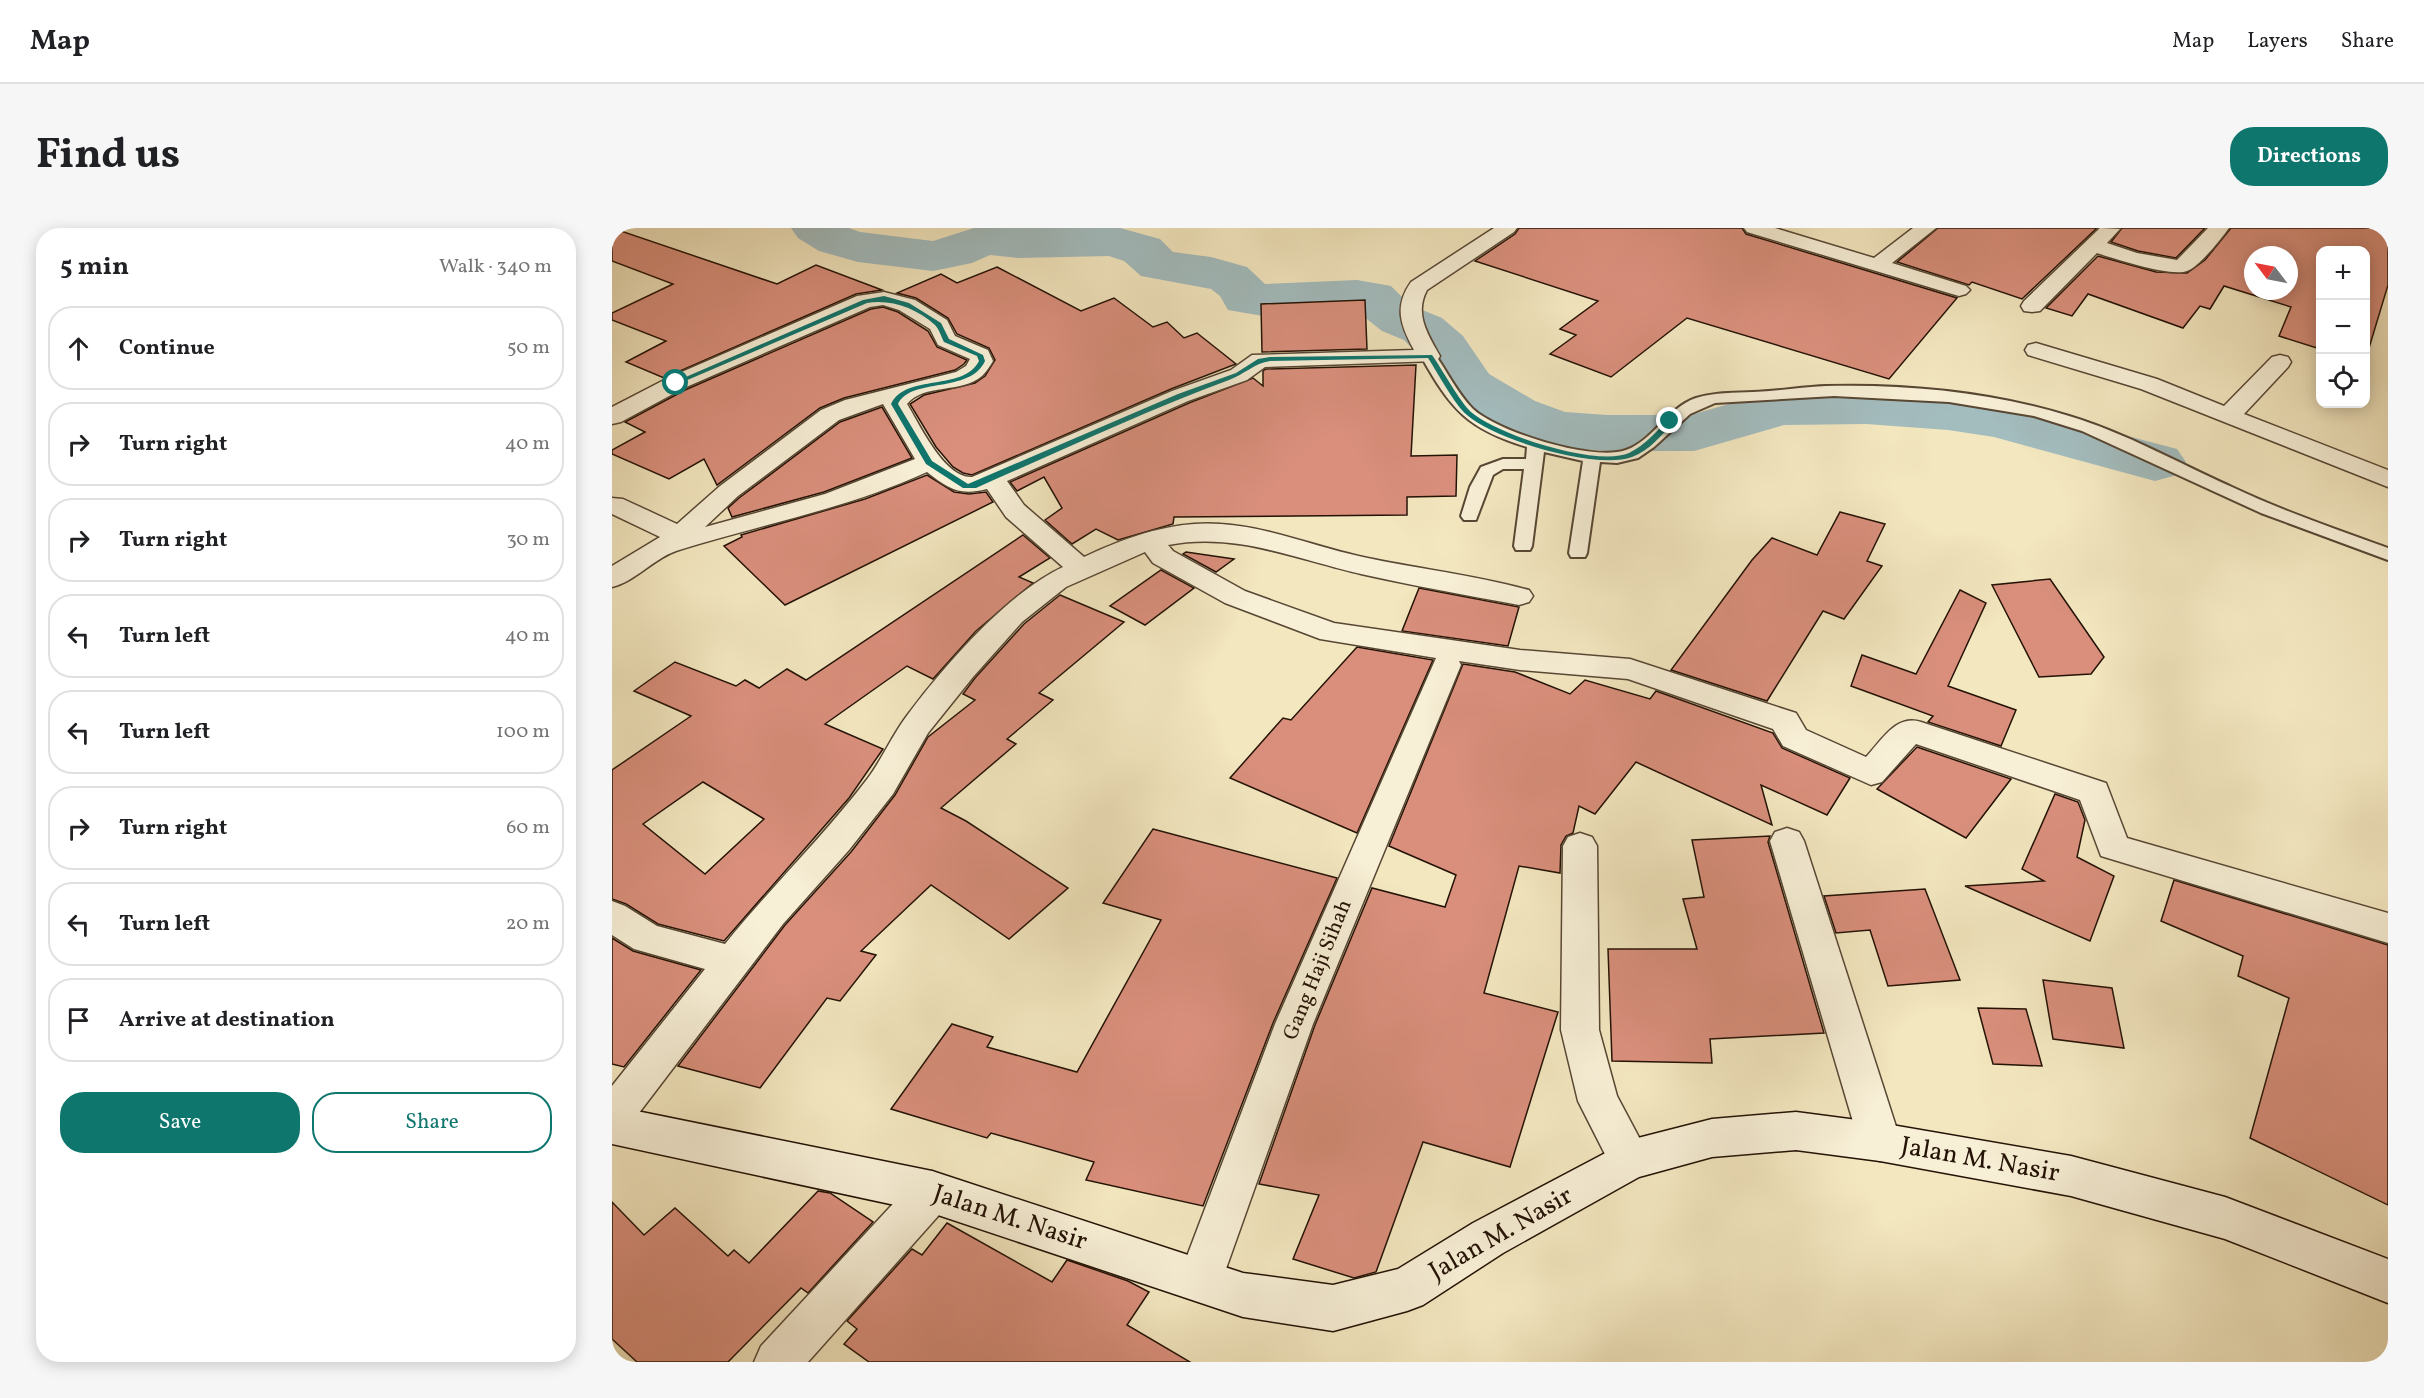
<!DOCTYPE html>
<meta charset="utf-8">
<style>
body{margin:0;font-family:Vollkorn,serif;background:#f6f6f6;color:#202124}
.controls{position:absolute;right:18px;top:18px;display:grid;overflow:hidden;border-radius:12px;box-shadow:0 3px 15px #0003}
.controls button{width:54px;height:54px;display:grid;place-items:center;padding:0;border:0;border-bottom:2px solid #e0e0e0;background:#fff;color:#202124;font:30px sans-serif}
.compass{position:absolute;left:1632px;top:18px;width:54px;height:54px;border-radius:50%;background:#fff;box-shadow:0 3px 15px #0003;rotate:302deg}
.stop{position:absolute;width:18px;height:18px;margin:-14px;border:4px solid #0f766e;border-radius:50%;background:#fff}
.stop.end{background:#0f766e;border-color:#fff;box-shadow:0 2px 6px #0008}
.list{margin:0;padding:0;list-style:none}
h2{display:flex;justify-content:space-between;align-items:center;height:78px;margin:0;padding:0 24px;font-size:26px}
h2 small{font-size:20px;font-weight:400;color:#757577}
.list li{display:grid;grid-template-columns:39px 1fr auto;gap:18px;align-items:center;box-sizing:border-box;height:84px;margin:0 12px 12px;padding:0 12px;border:2px solid #e0e0e0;border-radius:24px}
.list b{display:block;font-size:22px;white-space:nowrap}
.list em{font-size:20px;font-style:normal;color:#757577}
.actions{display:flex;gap:12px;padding:18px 24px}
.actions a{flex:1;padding:14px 0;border:2px solid #0f766e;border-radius:24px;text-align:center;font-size:21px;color:#0f766e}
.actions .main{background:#0f766e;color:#fff}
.icon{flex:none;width:33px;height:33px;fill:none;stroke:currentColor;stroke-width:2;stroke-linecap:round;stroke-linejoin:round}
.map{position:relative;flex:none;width:1776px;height:1134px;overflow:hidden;border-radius:24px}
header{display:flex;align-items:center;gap:36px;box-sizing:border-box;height:84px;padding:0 30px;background:#fff;border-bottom:2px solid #e0e0e0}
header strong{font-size:28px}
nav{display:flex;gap:33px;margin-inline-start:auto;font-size:21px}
.intro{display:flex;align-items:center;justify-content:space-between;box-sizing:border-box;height:144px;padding:0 36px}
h1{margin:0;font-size:42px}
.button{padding:15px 27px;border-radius:24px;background:#0f766e;color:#fff;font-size:21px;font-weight:700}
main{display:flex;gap:36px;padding:0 36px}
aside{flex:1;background:#fff;border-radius:24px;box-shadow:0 3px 15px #0003}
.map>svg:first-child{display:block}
</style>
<header>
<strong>Map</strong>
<nav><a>Map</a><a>Layers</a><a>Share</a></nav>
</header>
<div class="intro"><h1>Find us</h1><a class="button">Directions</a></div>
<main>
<aside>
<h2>5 min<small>Walk · 340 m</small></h2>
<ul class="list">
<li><svg class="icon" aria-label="ahead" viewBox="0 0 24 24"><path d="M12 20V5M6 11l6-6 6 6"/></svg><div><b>Continue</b></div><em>50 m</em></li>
<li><svg class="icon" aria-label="right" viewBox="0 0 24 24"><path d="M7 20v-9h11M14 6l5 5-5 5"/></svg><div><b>Turn right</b></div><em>40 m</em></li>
<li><svg class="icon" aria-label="right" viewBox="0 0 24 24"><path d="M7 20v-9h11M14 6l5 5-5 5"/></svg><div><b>Turn right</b></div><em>30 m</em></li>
<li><svg class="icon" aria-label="left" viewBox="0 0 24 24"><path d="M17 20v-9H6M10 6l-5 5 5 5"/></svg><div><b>Turn left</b></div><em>40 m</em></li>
<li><svg class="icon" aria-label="left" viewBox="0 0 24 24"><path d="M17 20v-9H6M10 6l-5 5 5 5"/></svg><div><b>Turn left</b></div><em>100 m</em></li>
<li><svg class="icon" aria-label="right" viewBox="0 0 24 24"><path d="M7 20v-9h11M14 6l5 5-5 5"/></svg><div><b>Turn right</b></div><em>60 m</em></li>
<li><svg class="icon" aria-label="left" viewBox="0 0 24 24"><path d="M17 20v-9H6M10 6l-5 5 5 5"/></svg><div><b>Turn left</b></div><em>20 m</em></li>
<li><svg class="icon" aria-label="arrive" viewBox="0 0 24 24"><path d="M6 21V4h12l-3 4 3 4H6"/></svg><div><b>Arrive at destination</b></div></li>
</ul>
<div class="actions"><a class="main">Save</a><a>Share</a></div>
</aside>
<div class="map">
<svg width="1776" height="1134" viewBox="0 0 1776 1134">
<rect width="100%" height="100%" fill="#f3e7c0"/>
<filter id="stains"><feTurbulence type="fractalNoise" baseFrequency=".00333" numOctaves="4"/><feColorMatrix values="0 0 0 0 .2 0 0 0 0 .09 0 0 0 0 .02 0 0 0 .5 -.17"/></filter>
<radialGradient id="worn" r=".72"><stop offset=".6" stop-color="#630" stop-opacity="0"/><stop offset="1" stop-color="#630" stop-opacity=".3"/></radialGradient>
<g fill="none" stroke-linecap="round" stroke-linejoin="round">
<!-- river -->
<path fill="#a3bcbe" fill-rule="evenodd" d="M179,0H237L248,4L321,13L362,0H508L548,11L561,24L599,29L635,39L653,56L745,52L779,58L790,69L801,74L808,81L830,90L851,108L877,146L923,173L953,184L995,187H1079L1168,161L1254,160L1336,166L1387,174L1565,221L1574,234L1565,247L1543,253L1382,209L1336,202L1254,196L1172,197L1082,223H995L946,219L881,199L837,170L810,131L792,112L770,103L746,84L651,88L616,82L608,68L599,61L529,48L512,33L497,28L406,30L378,27L360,35L321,43L246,34L207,23L186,10Z"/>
</g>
<!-- building -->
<g fill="#d98f7c" stroke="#241205" stroke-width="1.5" fill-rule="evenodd">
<path d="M0,0L165,56L204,37L270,62L244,66L52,150L14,134L54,113L0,92V85L61,56L0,33Z"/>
<path d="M907,0H1130L1134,6L1345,70L1277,151L1075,90L999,149L938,126L964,107L948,101L986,73L863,33L903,6Z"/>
<path d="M1326,0H1485L1410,71L1360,54L1357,57L1285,34Z"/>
<path d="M1510,0H1593L1564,30L1526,23L1499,14Z"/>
<path d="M1619,0H1776V57L1754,130V22H1708V121L1667,108L1679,79L1612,58L1598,81L1588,78L1571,100L1476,66L1460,88L1434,80L1486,28L1544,44L1575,45L1593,32ZM1641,27H1677V63H1641Z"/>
<path d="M385,39L469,83L502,70L541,99L555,94L572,110L585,105L624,136L559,161L360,247L351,245L341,239L324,219L298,176L312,167L363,155L373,148L383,132L377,120L345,106L336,90L304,70L285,65L329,46L345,55Z"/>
<path d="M753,72L755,121L650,124L649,76Z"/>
<path d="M271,79L286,84L316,103L325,119L355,132L352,136L343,142L232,170L208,180L105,257L92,231L57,251L0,226V222L33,204L13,194L73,162L259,81Z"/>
<path d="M804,137L799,228L845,227L844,268L795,269V287L562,289L561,296L506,312L484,301L460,316L433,292L450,280L432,249L405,263L398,254L577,175L641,150L651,158V143L654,141Z"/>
<path d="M270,179L300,230L212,264L120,289L116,280L127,270L228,194Z"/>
<path d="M315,247L342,264L357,266L374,264L381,274L173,377L112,318L130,309L129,307L253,271Z"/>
<path d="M1228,284L1273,296L1255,333L1270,338L1232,391L1211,383L1155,473L1059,442L1140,332L1160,310L1205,327Z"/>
<path d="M411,307L438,330L407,349L421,355L364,403L321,451L295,438L213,496L271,521L237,570L112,713L46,696L14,676L0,671V542L79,488L22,463L63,434L124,458L133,452L147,460L175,441L194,452ZM91,554L152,591L93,646L31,596Z"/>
<path d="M574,324L622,331L604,344L571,326Z"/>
<path d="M549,342L582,360L533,397L498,378Z"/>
<path d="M1438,351L1492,429L1479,446L1427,449L1380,357Z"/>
<path d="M807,360L907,379L896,418L790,403Z"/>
<path d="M1348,362L1374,375L1336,458L1404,482L1389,518L1316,494L1321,488L1239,458L1250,427L1304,446Z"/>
<path d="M448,367L512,394L427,465L441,472L395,511L404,516L329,580L354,593L456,660L397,711L319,657L249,723L264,727L228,773L215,770L148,860L66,838L173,697L239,624L283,567L316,509L363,472L351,466L363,450L412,396Z"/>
<path d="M745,419L821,432L745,605L618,550L671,490L679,492Z"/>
<path d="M851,436L903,444L958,466L973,452L1038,471L1044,463L1161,505L1170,520L1238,550L1215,587L1149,557L1160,597L1024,534L983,586L967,578L961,605L954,608L949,617L948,645L907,638L872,765L946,784L898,939L811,914L764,1044L742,1050L681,1031L707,967L647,956L703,797L760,660L833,679L844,647L777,618Z"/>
<path d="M1305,519L1399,551L1354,610L1265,561Z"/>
<path d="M1443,566L1466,574L1473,592L1465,629L1502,648L1478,713L1353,658L1432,653L1410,641Z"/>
<path d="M541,601L725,650L661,795L591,978L474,952L482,934L379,905L375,910L279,881L340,796L381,809L375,819L465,844L549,692L491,675Z"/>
<path d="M1158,608L1156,614L1212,805L1098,811L1100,835L1000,833L996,721H1085L1071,671L1092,669L1080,612Z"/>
<path d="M1562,652L1776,717V977L1638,910L1677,770L1626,748L1631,728L1549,693Z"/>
<path d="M1313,661L1348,752L1276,758L1258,702L1224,705L1212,668Z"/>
<path d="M0,710L21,723L89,742L12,839L0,836Z"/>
<path d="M1431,752L1500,760L1512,820L1441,811Z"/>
<path d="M1366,780L1414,781L1430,838L1381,836Z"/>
<path d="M206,963L218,965L261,994L196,1065L189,1060L116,1134H25L0,1111V974L32,1007L63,980L116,1028L122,1022L137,1035Z"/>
<path d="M335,995L440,1054L455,1032L516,1053L537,1064L515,1097L578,1134H257L232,1116L245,1101L235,1093L300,1021L310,1027Z"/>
</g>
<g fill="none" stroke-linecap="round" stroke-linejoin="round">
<!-- lane casing -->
<g stroke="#584734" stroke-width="4">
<path id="lane" d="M817,123L822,125C835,143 845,165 861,181C886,204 981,234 1014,222C1042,212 1055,180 1084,170C1103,164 1122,165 1141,164C1166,163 1190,159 1214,158C1295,156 1380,164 1457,188C1514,205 1566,235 1620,259C1671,283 1723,301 1776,320V332L1649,285L1470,203L1422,188L1337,174L1222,168L1103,175L1078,186L1042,219L1026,230L1005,235L988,234L975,325L973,329H959L957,325L971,233L932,224L920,318L918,322H904L902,318L912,241H891L881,247L864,292H852L849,288L858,259L869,239L891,231H914L915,219C856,201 839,182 809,128Z"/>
</g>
<!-- street casing -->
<g stroke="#584734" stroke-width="3">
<g id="street">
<path d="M882,0H905L902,4L815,62C802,86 816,107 828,128L825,133L653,139L635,152L576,173L395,253L412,277L472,329C514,309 562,292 609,296C657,299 704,319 751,329C806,341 863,347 917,362L921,368L917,374L907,377C854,367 802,358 749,346C683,331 625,304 556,317L561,323L633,363L722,395L908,422L1018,431L1184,485L1194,502L1254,529C1270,512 1284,486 1309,494L1494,555L1515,610L1776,685V715L1489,628L1468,572L1304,516L1270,554L1259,557L1171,518L1161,501L1016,451L908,442L847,433L849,437L701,796L610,1052L604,1068L588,1074L572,1068L566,1052L663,796L824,430L708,411L613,375L541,335L533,324L454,359L410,394L361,449L316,505L281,566L237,622L171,696L14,902L0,908V858L93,741L22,721L0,707V673L13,678L45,698L113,716C159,659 212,608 256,550C270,531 280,508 294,489C331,439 395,365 451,339L394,289L375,261C347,268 337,261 315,244C232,282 149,296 64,323C41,331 24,353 0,359V338L48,309L0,286V270L11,271L65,296L108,258L209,182L233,172L344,144L354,138L358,131L326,117L318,101L287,82L271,77L258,79L72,160L9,194L0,196V179L56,150L245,68L272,64L303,72L335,92L343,108L376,122L381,133C378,138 374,144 370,148C349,166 312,155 295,176C308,197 332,250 360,249L560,163L619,142L640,127L802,122C788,97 782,78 799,54ZM271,176L303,231L213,266L93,299L126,268L227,192Z"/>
<path d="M1132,0H1163L1262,30L1301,0H1324L1280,35L1354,58L1358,62L1354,66L1347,68L1340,66L1135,4Z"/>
<path d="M1488,0L1508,1L1495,15L1525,25L1565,32L1596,0H1617C1609,11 1587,39 1575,43C1559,49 1503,31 1485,25L1428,83L1420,84L1412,83L1409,78L1412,73Z"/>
<path d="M1424,115L1545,151L1612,178L1660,129L1668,127L1676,129L1679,134L1676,139L1632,186L1776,242V259L1529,161L1416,127L1413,122L1416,117Z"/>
<path d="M1175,600L1187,604L1192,613L1289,914L1283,928L1268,933L1253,928L1247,914L1158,613L1163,604Z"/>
<path d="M968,605L980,609L985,618L987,802L1005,868L1039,932L1033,946L1018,952L1003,946L966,873L949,802L951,618L956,609Z"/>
<path d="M320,943L335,950L341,964L335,978L196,1134H142L149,1118L305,950Z"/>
</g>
</g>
<!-- secondary casing -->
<g stroke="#241205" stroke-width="3">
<path id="secondary" d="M0,878L320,943L631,1045L721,1057L786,1041L861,995L1018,912L1100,891L1184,884L1268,895L1459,928L1613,969L1776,1031V1075L1613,1011L1459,968L1268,933L1184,922L1100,929L1027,949L891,1025L811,1077L795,1083L721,1103L631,1089L320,985L0,916Z"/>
</g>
<!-- lane -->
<use href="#lane" fill="#f7efd6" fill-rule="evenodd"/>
<!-- street -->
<use href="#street" fill="#f7efd6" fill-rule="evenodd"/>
<!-- secondary -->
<use href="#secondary" fill="#f7efd6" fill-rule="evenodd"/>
</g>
<!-- route -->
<path fill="#0f766e" d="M272,68L297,75L329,95L337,111L371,127L373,133C358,166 299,149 286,176L320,233L356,256L566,166L624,145L646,131L658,129L820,127C830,141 848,174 859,184C885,207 986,239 1017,225C1033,217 1044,204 1056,192L1062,193C1050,207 1037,223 1020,229C984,242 883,212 855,187C842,176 826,145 816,130L658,133C643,135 631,147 617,152C531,184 448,223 364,260H351L314,236L279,176C294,145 351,164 367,133L365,128L332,114C329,108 327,101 323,97C304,80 279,71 255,75L66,156L60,155L251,72Z"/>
<g text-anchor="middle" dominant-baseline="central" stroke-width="5" stroke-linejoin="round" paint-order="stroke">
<!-- street labels -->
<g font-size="21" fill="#241205" stroke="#f7efd6">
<text transform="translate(706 742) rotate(-68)">Gang Haji Sihah</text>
</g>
<!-- near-street labels -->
<g font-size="26" fill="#241205" stroke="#f7efd6">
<text transform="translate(1368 932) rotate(10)">Jalan M. Nasir</text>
<text transform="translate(398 990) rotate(18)">Jalan M. Nasir</text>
<text transform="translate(889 1006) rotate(-30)">Jalan M. Nasir</text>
</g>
</g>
<rect width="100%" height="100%" filter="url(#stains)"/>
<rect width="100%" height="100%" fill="url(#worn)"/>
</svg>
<div class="controls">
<button>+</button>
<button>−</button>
<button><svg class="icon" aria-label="locate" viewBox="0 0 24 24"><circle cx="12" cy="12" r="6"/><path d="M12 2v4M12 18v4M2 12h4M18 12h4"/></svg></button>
</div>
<svg class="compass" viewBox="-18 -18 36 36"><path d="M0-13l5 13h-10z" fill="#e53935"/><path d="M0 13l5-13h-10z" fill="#757577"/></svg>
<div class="stop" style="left:64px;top:155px"></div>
<div class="stop end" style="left:1058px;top:193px"></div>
</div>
</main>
